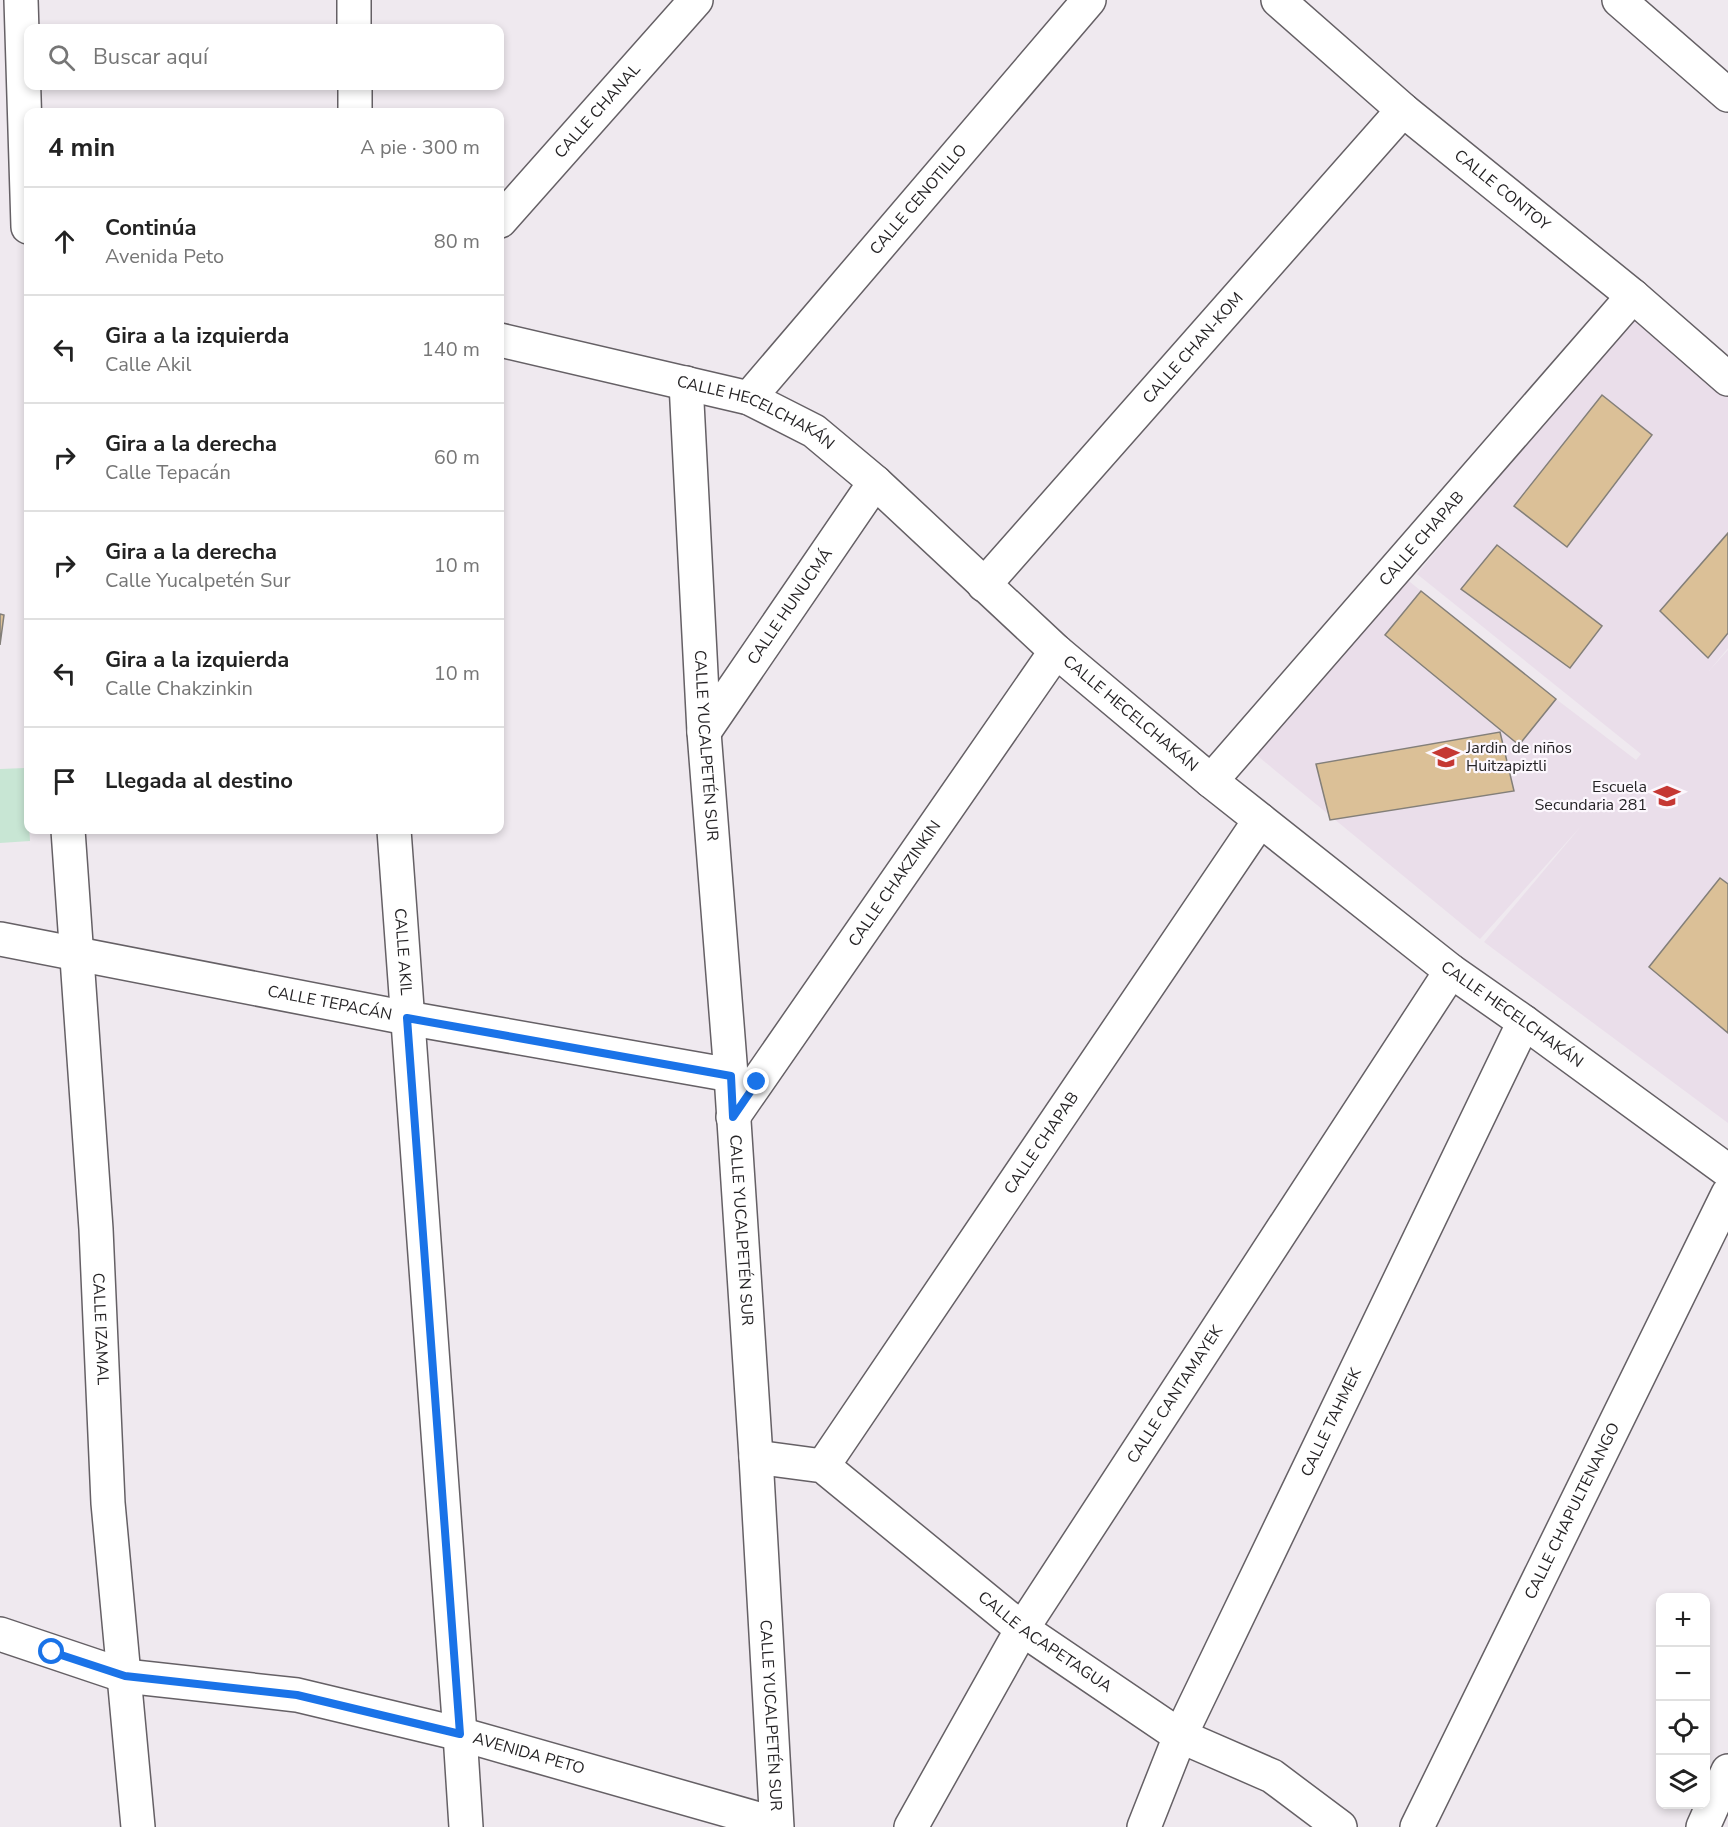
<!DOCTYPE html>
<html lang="es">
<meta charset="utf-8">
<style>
body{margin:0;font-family:"Nunito Sans",sans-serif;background:#f2f2f2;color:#222}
.controls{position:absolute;right:18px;bottom:18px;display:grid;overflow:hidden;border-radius:12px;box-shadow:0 3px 9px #0003}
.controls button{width:54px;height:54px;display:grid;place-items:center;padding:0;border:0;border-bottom:2px solid #e0e0e0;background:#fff;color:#222;font:30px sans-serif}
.stop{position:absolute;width:18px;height:18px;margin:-14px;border:4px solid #1a73e8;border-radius:50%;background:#fff}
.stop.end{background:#1a73e8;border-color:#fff;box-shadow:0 2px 6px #0008}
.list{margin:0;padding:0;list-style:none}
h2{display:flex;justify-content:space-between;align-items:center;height:78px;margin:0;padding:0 24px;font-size:26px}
h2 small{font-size:20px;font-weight:400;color:#767676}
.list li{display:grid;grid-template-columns:39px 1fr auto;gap:18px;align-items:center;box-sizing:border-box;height:108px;padding:0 24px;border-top:2px solid #e0e0e0}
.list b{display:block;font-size:22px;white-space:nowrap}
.list p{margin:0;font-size:20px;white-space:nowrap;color:#767676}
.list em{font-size:20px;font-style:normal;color:#767676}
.icon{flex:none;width:33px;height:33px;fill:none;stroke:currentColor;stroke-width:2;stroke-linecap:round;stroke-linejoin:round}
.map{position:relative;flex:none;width:1728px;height:1827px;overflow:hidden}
.search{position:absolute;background:#fff;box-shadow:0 3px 9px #0003;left:24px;top:24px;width:480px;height:66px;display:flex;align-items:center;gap:15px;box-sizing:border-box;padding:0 21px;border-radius:12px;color:#767676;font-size:22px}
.panel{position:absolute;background:#fff;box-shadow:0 3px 9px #0003;left:24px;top:108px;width:480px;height:726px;border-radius:12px}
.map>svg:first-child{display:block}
</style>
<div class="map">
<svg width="1728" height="1827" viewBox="0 0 1728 1827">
<rect width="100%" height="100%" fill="#efe9ef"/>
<!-- built -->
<path fill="#eadeea" d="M1638,310L1728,383V648L1709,671L1728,650V1123L1484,942L1582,825L1480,939L1254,753L1405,578L1556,699L1636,760L1641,754L1417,574Z"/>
<!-- green -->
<path fill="#c8e6d4" d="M25,768L30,841L0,843V769Z"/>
<!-- building -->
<g fill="#dbc097" stroke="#837f79" stroke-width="1.5">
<path d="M1602,395L1652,435L1567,547L1514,506Z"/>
<path d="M1728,533V633L1708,658L1660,611Z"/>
<path d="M1497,545L1602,626L1570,668L1461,589Z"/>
<path d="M1421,591L1556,699L1519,745L1385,635Z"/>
<path d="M0,614L4,615L0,645Z"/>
<path d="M1500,732L1514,791L1330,820L1316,764Z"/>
<path d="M1720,878L1728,884V1033L1649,967Z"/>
</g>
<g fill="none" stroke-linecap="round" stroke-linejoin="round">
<!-- minor casing -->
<g stroke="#656065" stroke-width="36">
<g id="minor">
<path d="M21,0L28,227"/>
<path d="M354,0V28"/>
<path id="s1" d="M1278,0L1403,110L1633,296L1728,379"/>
<path d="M1619,0L1728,95"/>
<path d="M355,86V112"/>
<path id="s2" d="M500,221L696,0"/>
<path id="s3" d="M500,340L749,398L814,431L875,482L1056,651L1211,781L1451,971L1524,1022L1728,1171"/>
<path id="s4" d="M686,383L704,732L731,1075L756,1457L777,1827"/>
<path id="s5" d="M749,398L1089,0"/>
<path id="s6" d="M984,585L1403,110"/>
<path id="s7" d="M704,732L875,482"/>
<path id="s8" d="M1211,781L1633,296"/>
<path id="s9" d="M68,830L96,1229L108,1503L138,1827"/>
<path id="s10" d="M394,830L460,1734L466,1827"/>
<path id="s11" d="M0,939L407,1018L731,1075"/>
<path id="s12" d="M733,1117L1056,651"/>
<path id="s13" d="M756,1457L823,1466L1022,1629L1180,1736L1272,1776L1340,1827"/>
<path id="s14" d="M823,1466L1260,820"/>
<path id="s15" d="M0,1634L125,1676L297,1695L460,1734L776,1824"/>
<path id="s16" d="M911,1827L1022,1629L1451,971"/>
<path id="s17" d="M1144,1827L1180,1736L1524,1022"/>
<path id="s18" d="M1417,1827L1728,1194"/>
<path d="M1703,1827L1728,1771"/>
</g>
</g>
<!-- minor -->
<use href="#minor" stroke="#fff" stroke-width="33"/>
</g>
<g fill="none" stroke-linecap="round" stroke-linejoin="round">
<!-- route -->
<path stroke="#1a73e8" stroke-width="8" d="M52,1652L125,1676L297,1695L460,1734L407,1018L731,1076L733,1117L757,1082"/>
</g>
<!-- icons -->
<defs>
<g id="school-bare" transform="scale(2.07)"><path d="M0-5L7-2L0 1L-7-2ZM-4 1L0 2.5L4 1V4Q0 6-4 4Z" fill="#c53733" stroke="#fcf7fd" stroke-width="2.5" paint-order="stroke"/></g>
</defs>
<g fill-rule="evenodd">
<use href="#school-bare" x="1446" y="757"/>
<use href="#school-bare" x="1667" y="796"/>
</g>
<g text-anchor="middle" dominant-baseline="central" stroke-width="4.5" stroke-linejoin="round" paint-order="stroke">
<!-- street labels -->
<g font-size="16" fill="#262426" stroke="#fcf7fd">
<text stroke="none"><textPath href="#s2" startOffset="147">CALLE CHANAL</textPath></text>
<text stroke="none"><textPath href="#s1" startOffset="294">CALLE CONTOY</textPath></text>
<text stroke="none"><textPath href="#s5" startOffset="261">CALLE CENOTILLO</textPath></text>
<text stroke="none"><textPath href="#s6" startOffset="316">CALLE CHAN-KOM</textPath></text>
<text stroke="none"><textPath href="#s3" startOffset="267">CALLE HECELCHAKÁN</textPath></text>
<text stroke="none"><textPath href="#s8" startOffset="321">CALLE CHAPAB</textPath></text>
<text stroke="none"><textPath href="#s7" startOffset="152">CALLE HUNUCMÁ</textPath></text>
<text stroke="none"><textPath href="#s3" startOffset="753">CALLE HECELCHAKÁN</textPath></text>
<text stroke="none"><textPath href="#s4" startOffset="363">CALLE YUCALPETÉN SUR</textPath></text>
<text stroke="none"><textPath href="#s12" startOffset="284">CALLE CHAKZINKIN</textPath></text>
<text stroke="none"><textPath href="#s10" startOffset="122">CALLE AKIL</textPath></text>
<text stroke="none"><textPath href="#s11" startOffset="336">CALLE TEPACÁN</textPath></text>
<text stroke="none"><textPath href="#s3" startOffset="1239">CALLE HECELCHAKÁN</textPath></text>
<text stroke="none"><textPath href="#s14" startOffset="390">CALLE CHAPAB</textPath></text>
<text stroke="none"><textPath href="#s4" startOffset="849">CALLE YUCALPETÉN SUR</textPath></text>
<text stroke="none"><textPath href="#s9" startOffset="500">CALLE IZAMAL</textPath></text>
<text stroke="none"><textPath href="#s16" startOffset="507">CALLE CANTAMAYEK</textPath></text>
<text stroke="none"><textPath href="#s17" startOffset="446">CALLE TAHMEK</textPath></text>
<text stroke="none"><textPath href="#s18" startOffset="352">CALLE CHAPULTENANGO</textPath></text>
<text stroke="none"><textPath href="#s13" startOffset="351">CALLE ACAPETAGUA</textPath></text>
<text stroke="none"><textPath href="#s4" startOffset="1335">CALLE YUCALPETÉN SUR</textPath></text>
<text stroke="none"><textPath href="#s15" startOffset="544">AVENIDA PETO</textPath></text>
</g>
<!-- poi labels -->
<g font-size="16" fill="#262426" stroke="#fcf7fd" text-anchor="start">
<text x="1466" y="748">Jardin de niños<tspan x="1466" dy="18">Huitzapiztli</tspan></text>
<text x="1647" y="787" text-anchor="end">Escuela<tspan x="1647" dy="18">Secundaria 281</tspan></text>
</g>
</g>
</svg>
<div class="controls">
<button>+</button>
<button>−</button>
<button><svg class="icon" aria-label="locate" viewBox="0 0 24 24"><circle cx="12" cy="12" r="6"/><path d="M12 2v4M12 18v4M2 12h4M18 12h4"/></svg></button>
<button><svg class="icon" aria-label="layers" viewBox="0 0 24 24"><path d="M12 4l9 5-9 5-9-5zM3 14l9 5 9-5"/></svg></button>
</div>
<div class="stop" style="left:52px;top:1652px"></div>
<div class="stop end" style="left:757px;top:1082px"></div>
<div class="search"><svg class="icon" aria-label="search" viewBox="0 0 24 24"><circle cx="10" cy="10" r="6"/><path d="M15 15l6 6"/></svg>Buscar aquí</div>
<section class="panel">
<h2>4 min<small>A pie · 300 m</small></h2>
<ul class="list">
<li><svg class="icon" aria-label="ahead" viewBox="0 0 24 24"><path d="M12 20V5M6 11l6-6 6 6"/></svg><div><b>Continúa</b><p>Avenida Peto</p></div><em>80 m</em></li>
<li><svg class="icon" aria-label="left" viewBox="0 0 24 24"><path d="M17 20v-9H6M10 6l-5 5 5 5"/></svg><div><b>Gira a la izquierda</b><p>Calle Akil</p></div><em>140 m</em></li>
<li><svg class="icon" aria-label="right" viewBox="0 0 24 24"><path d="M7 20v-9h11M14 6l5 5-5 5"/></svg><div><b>Gira a la derecha</b><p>Calle Tepacán</p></div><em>60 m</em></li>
<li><svg class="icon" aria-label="right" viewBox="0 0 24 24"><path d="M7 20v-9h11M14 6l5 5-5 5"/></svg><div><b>Gira a la derecha</b><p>Calle Yucalpetén Sur</p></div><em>10 m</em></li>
<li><svg class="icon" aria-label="left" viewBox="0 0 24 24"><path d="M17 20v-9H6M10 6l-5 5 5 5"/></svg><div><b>Gira a la izquierda</b><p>Calle Chakzinkin</p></div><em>10 m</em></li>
<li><svg class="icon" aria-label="arrive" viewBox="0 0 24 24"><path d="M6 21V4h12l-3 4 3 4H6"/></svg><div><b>Llegada al destino</b></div></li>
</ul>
</section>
</div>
